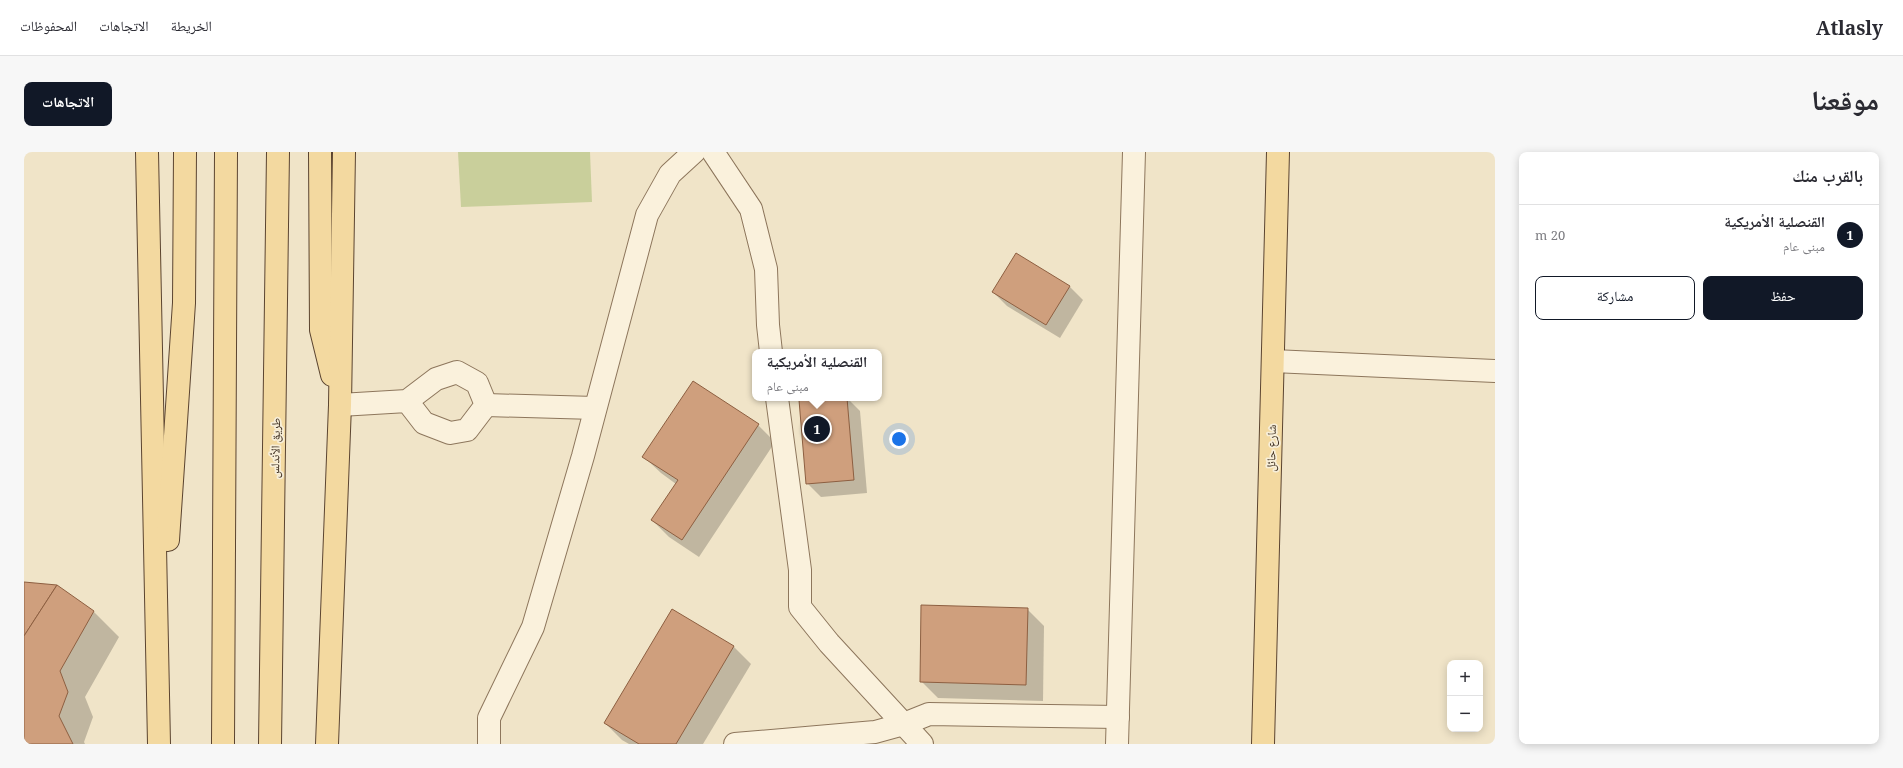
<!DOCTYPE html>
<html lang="ar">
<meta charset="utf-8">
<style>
body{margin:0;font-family:"Noto Serif","Noto Naskh Arabic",serif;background:#f7f7f7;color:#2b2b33;direction:rtl}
.controls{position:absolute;right:12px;bottom:12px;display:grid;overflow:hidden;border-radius:8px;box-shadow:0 2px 10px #0003}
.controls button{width:36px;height:36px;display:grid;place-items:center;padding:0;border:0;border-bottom:1px solid #e1e1e2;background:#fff;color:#2b2b33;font:20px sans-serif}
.you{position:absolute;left:875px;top:287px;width:14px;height:14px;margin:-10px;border:3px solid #fff;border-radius:50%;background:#1a73e8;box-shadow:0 0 0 6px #1a73e833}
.badge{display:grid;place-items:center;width:26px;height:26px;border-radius:50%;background:#111827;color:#fff;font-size:13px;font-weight:700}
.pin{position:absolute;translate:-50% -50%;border:2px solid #fff;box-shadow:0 1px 4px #0006}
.popup{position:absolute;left:728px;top:197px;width:130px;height:52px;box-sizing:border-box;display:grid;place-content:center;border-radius:8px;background:#fff;filter:drop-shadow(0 1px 3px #0005);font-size:13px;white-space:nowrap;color:#7c7c81}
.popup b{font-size:15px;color:#2b2b33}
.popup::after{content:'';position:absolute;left:50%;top:100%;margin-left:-8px;border:8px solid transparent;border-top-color:#fff}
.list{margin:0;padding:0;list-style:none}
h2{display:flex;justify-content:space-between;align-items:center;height:52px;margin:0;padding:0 16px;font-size:17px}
h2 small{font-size:13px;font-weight:400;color:#7c7c81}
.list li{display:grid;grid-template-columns:26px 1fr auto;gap:12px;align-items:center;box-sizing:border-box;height:60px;padding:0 16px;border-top:1px solid #e1e1e2}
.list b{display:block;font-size:15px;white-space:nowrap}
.list p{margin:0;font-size:13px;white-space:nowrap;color:#7c7c81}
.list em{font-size:13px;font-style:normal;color:#7c7c81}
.actions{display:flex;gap:8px;padding:12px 16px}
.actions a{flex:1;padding:9px 0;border:1px solid #111827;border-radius:8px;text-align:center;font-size:14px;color:#111827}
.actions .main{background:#111827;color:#fff}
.map{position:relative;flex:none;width:1471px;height:592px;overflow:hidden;direction:ltr;border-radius:8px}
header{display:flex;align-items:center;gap:24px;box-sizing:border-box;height:56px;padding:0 20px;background:#fff;border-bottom:1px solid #e1e1e2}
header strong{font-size:19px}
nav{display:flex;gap:22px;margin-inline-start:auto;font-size:14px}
.intro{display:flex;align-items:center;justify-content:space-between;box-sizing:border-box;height:96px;padding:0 24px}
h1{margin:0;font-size:28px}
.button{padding:10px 18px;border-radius:8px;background:#111827;color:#fff;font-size:14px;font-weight:700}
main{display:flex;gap:24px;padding:0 24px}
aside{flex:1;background:#fff;border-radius:8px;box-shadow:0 2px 10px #0003}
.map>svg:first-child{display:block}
</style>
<header>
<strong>Atlasly</strong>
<nav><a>الخريطة</a><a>الاتجاهات</a><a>المحفوظات</a></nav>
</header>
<div class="intro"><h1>موقعنا</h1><a class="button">الاتجاهات</a></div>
<main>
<aside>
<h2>بالقرب منك<small></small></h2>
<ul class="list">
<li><span class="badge">1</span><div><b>القنصلية الأمريكية</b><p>مبنى عام</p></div><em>20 m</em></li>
</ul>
<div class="actions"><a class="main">حفظ</a><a>مشاركة</a></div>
</aside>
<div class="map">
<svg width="1471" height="592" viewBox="0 0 1471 592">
<rect width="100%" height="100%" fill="#f0e4c8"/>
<!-- green -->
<path fill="#c9cf9b" d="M434,0H566L568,50L437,55Z"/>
<!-- shadow -->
<g fill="#0003">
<path d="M993,102L1046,135L1059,148L1036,186L983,154L969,140Z"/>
<path d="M819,246H823L836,259L843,341L797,345L783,331Z"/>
<path d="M734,273L751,290L675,405L645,385L628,368L652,332L637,321L620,305Z"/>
<path d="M0,431L33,434L70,460L95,485L61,545L69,565L60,590L61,592H0Z"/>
<path d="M1003,457L1020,474L1019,549L914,546L897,529Z"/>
<path d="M648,458L710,495L727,512L679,592H605L598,588L581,571Z"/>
</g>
<!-- building -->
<g fill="#cf9f7d" stroke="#8d5f41">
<path d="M992,101L1046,134L1022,173L968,140Z"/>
<path d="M669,229L735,272L658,388L627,368L654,328L618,305Z"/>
<path d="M806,246H823L830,328L782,332L775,248Z"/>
<path d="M0,430L33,433L0,484Z"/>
<path d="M33,433L70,459L36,519L44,540L35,564L49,592H0V484Z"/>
<path d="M897,453L1004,456L1002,533L896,530Z"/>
<path d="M648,457L710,494L652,592H615L580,571Z"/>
</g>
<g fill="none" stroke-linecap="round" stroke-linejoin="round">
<!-- minor casing -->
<g stroke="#8d765c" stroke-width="24">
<g id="minor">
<path d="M689,0L727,57L742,117L744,173L747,200"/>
<path d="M1249,209L1471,219"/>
<path d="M753,246L776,418V455L805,491L898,592"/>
<path d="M316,253L383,249L400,271L426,281L443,278L462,253L453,231L433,220L412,227L383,249"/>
<path d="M462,253L571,256"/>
<path d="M465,592V566L509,475L559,304L623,63L646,22L670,0"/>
<path d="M711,592L851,580L880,572L905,562L1094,565"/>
<path d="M1093,592L1110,0"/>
</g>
</g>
<!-- major casing -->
<g stroke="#5b4430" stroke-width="24">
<g id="major">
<path d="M123,0L135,592"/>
<path d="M296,0L297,178L308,223"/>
<path d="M144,388L160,151L161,0"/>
<path d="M199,592L202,0"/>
<path d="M246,592L254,0"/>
<path d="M303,592L316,253L320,0"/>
<path d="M1239,592L1254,0"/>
</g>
</g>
<!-- minor -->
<use href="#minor" stroke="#faf1dc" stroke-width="22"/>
<!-- major -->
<use href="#major" stroke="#f3d9a0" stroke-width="22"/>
</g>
<g text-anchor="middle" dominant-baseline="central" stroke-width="3.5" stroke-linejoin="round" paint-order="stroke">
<!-- street labels -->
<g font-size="12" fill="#3d2e20" stroke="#f7eed8">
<text transform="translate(251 296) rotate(-89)">طريق الأندلس</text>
<text transform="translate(1247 296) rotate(-89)">شارع حائل</text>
</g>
</g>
</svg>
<div class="controls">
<button>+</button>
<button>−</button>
</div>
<div class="you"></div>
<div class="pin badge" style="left:793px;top:277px">1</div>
<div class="popup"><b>القنصلية الأمريكية</b>مبنى عام</div>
</div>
</main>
